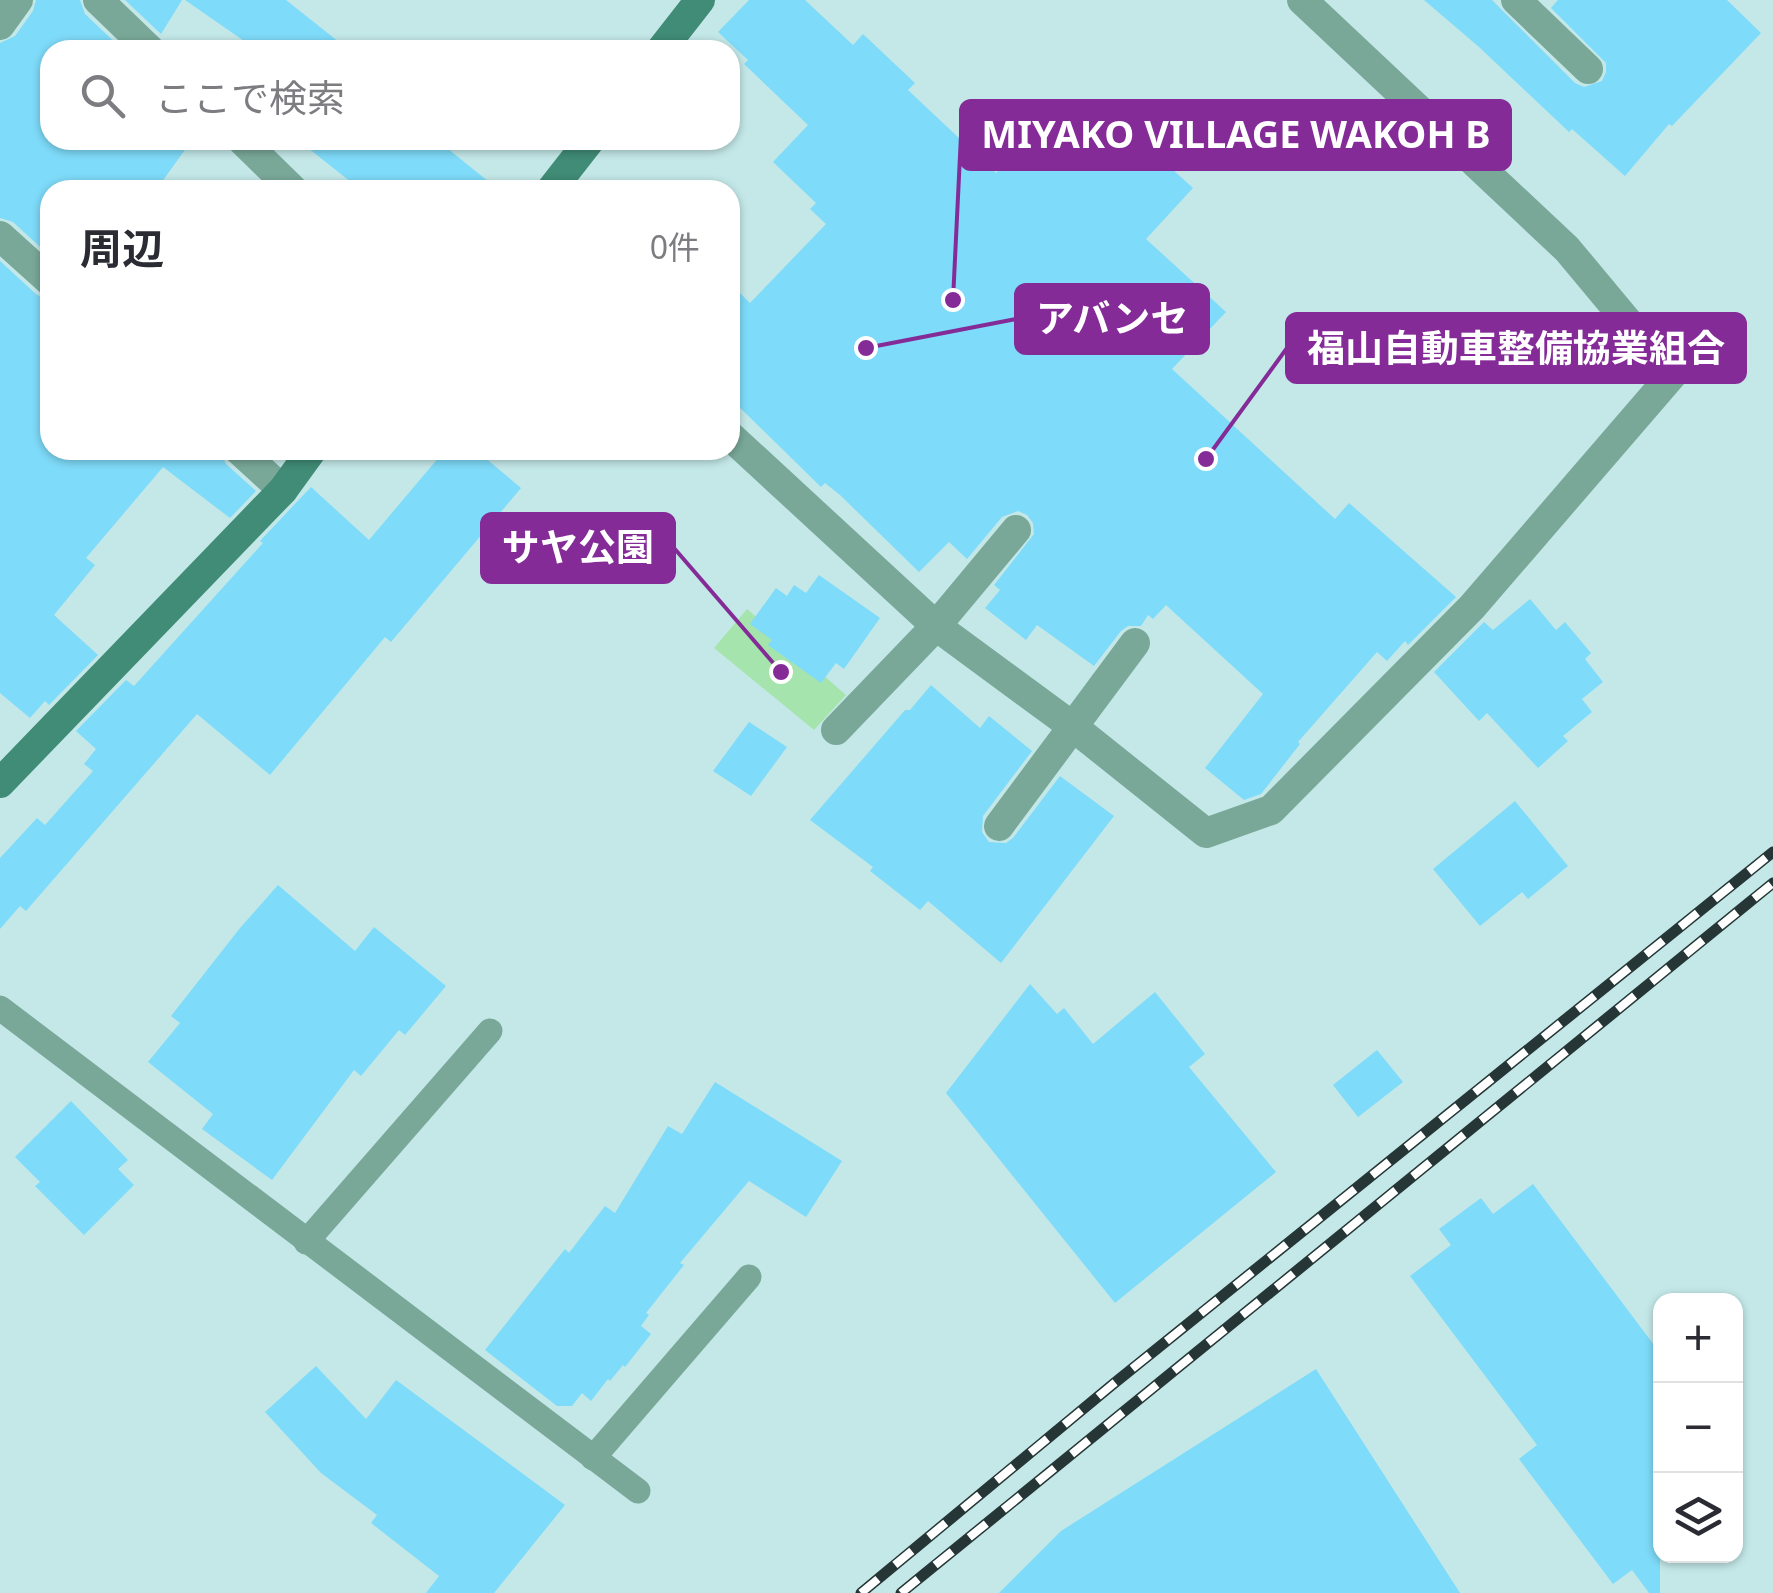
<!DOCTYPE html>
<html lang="ja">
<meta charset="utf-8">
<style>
body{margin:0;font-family:"Noto Sans","Noto Sans JP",sans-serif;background:#f7f7f7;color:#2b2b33}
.controls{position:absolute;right:30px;bottom:30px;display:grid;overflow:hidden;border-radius:20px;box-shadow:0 2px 8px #0004}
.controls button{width:90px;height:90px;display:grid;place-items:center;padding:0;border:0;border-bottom:2px solid #e1e1e2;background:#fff;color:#2b2b33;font:50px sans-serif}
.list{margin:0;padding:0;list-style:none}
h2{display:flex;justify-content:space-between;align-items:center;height:130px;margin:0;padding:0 40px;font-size:42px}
h2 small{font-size:32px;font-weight:400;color:#7c7c81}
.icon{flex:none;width:55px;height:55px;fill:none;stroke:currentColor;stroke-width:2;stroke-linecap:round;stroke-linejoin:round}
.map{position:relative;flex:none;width:1773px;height:1593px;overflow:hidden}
.search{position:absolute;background:#fff;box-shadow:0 2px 8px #0004;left:40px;top:40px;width:700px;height:110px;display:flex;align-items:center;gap:25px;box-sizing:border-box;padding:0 35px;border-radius:30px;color:#7c7c81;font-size:38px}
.panel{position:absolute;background:#fff;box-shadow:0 2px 8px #0004;left:40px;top:180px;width:700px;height:280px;border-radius:30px}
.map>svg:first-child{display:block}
</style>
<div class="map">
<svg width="1773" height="1593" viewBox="0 0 1773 1593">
<rect width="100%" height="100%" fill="#c4e8e8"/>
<!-- green -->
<path fill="#a6e4ad" d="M747,609L846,695L814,730L714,648Z"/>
<!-- building -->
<g fill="#7edbf9">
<path d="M36,0H80L85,14L123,50H50V140H192L156,190H50V256L13,222L0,218V43L15,36L33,11Z"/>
<path d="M125,0H182L161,34Z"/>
<path d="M185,0H286L349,50H257Z"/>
<path d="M749,0H805L853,45L863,34L915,83L908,90L996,173L1030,137L1038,144L1074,106L1137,163L1150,149L1193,188L1146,239L1226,312L1172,369L1335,519L1349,503L1456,597L1408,645L1405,641L1387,661L1377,652L1298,742L1300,744L1261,794L1244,800L1205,768L1263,694L1166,605L1153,619L1148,615L1141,626H1128L1121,631L1094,666L1037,625L1026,640L985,608L1000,590L994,585L1034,534L1033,523L1027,515L1018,511L1002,517L967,559L949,542L919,572L840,495L825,483L821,487L730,398V283L750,303L826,224L810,209L816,203L773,162L808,125L744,64L748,60L718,32Z"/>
<path d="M1424,0H1492L1575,83L1584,87L1602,81L1606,72V63L1551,8L1558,0H1727L1761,33L1672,126L1669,124L1625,176L1572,129L1569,132L1479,47Z"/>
<path d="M298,140H437L499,190H361Z"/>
<path d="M0,261L37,295L50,299V450H219L226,464L256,491L230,518L163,467L86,558L95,565L54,615L98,655L49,705L45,701L30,718L0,693Z"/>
<path d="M445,450H476L521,488L391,642L385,637L270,775L197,714L26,911L20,906L0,929V858L37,818L45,825L93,771L84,764L96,749L76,731L126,680L134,686L263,543L260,541L311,487L369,540Z"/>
<path d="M819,575L880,618L844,669L836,663L821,683L768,645L772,640L750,624L776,588L787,596L794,585L806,593Z"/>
<path d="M1530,599L1556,630L1565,622L1591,653L1585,659L1603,682L1582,699L1592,712L1563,736L1568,741L1538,768L1487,713L1479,721L1434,672L1484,622L1493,630Z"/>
<path d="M931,685L980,728L989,716L1032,751L983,816L982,832L989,842L1006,843L1013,838L1060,776L1114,816L1001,963L928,901L920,910L870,871L873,867L810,820L905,710H910Z"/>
<path d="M749,722L787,747L751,796L713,771Z"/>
<path d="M1515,801L1568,866L1528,899L1522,892L1480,926L1433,869Z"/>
<path d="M278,885L355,951L374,927L446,986L405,1035L399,1030L361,1076L354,1070L272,1180L202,1129L213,1114L148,1062L180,1023L171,1016L240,928Z"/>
<path d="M1030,984L1057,1014L1064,1008L1093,1044L1155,992L1205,1054L1189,1067L1276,1172L1115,1303L946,1093Z"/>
<path d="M1377,1050L1403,1082L1358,1117L1333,1085Z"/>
<path d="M715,1082L842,1161L806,1217L749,1181L680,1263L684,1265L646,1313L649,1315L641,1326L651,1334L625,1367L623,1365L610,1381L608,1379L591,1401L582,1393L572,1406H557L485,1350L565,1249L569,1253L605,1206L615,1213L668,1126L682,1134Z"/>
<path d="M71,1101L128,1160L118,1169L134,1185L84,1235L35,1186L40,1182L15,1157Z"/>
<path d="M1533,1184L1660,1353V1593H1649L1632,1570L1613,1584L1519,1459L1537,1445L1410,1276L1451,1245L1439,1229L1481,1198L1493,1214Z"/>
<path d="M316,1366L366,1419L396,1380L565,1505L494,1593H426L439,1576L371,1523L377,1515L321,1473L265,1412Z"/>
<path d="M1316,1369L1460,1593H999L1061,1531Z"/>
</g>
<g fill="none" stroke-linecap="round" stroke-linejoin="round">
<!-- service -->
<g stroke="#79a899" stroke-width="25">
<path d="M0,1008L638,1491"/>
<path d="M306,1242L490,1031"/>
<path d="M593,1458L749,1277"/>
</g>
<!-- minor -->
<g stroke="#79a899" stroke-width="30">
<path d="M98,0L150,50"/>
<path d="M1516,0L1588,69"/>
<path d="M0,25L18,0"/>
<path d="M242,140L293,190"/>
<path d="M0,236L50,281"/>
<path d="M730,436L936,626L1072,726L1206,833L1271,810L1472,607L1672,375L1567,249L1302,0"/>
<path d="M239,450L283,490"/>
<path d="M836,730L936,626L1016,530"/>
<path d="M999,826L1135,643"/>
</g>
<!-- secondary -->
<g stroke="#408c76" stroke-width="30">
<path d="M661,50L700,0"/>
<path d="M551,190L590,140"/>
<path d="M0,783L283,490L312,450"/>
</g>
<!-- rail casing -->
<g stroke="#263636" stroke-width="11">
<g id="rail">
<path d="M861,1593L1112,1385L1773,852"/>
<path d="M901,1593L1773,883"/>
</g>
</g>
<!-- rail -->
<use href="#rail" stroke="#fff" stroke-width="8" stroke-dasharray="22" stroke-linecap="butt"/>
</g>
<!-- callouts -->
<path fill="none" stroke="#842b98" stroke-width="4" d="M953 300L961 135M866 348L1016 319M1206 459L1287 348M781 672L674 548"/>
<g fill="#842b98" stroke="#fff" stroke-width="4">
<circle cx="953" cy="300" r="10"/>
<circle cx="866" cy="348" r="10"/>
<circle cx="1206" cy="459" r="10"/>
<circle cx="781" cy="672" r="10"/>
</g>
<g fill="#842b98" stroke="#842b98" stroke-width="4">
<rect x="961" y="101" width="549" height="68" rx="10"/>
<rect x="1016" y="285" width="192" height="68" rx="10"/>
<rect x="1287" y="314" width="458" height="68" rx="10"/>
<rect x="482" y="514" width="192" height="68" rx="10"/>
</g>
<g font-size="38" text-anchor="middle" font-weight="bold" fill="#fff">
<text x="1236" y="148">MIYAKO VILLAGE WAKOH B</text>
<text x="1112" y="332">アバンセ</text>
<text x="1516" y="362">福山自動車整備協業組合</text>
<text x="578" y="561">サヤ公園</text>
</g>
</svg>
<div class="controls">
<button>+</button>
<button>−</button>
<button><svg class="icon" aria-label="layers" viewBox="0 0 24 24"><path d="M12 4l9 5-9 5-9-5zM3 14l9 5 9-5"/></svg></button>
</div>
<div class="search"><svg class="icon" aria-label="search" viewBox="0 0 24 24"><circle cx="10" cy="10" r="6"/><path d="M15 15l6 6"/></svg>ここで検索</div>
<section class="panel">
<h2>周辺<small>0件</small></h2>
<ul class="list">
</ul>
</section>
</div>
